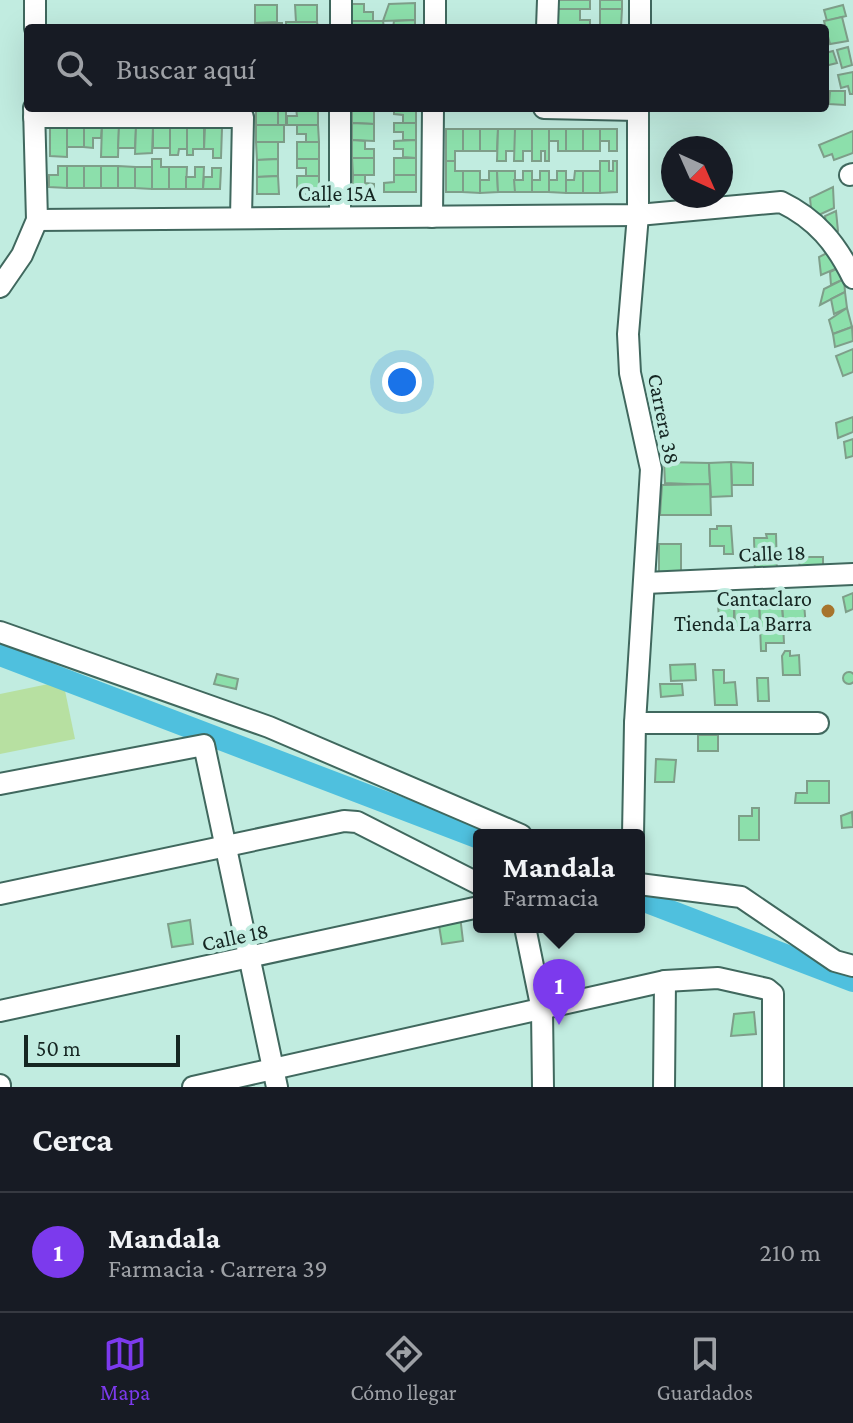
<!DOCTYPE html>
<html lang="es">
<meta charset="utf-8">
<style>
body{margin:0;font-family:"Crimson Pro",serif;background:#20242c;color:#f1f3f6}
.compass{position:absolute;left:661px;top:136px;width:72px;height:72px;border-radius:50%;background:#171b24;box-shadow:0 8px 32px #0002;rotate:135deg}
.scale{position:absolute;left:24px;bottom:20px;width:156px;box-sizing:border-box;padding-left:8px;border:4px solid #152622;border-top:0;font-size:22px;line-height:28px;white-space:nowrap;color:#152622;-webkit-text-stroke:6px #c1ece0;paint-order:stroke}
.you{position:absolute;left:402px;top:382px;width:28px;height:28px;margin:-20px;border:6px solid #fff;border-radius:50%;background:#1a73e8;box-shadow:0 0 0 12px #1a73e833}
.badge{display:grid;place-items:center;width:52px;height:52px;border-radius:50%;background:#7c3aed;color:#fff;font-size:26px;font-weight:700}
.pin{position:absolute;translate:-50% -66px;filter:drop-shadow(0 2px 4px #0008)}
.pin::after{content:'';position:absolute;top:42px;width:28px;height:24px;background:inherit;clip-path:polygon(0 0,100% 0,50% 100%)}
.popup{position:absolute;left:473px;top:829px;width:172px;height:104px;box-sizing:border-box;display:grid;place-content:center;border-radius:8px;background:#171b24;filter:drop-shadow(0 2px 6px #0005);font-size:26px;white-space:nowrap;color:#9ea1a6}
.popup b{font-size:30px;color:#f1f3f6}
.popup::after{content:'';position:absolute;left:50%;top:100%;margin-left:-16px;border:16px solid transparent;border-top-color:#171b24}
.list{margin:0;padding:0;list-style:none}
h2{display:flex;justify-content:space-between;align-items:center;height:104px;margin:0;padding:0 32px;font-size:34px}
h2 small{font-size:26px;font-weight:400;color:#9ea1a6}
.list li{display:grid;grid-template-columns:52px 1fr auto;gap:24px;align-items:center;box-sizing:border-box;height:120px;padding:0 32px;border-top:2px solid #363941}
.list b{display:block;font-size:30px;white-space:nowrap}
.list p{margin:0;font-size:26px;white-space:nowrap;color:#9ea1a6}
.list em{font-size:26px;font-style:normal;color:#9ea1a6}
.icon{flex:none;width:44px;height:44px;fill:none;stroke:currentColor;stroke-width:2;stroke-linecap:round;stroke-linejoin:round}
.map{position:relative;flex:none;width:853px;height:1087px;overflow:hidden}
.search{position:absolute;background:#171b24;box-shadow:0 8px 32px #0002;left:24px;right:24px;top:24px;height:88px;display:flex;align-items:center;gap:20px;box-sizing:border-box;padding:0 28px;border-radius:8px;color:#9ea1a6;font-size:30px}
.sheet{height:224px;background:#171b24}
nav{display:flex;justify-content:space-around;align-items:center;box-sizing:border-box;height:112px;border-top:2px solid #363941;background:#171b24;font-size:22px;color:#9ea1a6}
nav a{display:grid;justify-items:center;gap:4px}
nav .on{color:#7c3aed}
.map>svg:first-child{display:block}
</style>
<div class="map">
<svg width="853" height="1087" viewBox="0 0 853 1087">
<rect width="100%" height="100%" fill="#c1ece0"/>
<!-- green -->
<path fill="#b7e0a1" d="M63,681L75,739L0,754V694Z"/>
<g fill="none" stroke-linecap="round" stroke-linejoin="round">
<!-- canal -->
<g stroke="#4fc0de" stroke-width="22">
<path d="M0,655L479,838"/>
<path d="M639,899L853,981"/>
</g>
</g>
<!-- building -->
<g fill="#8cdfab" stroke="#7e9e89" stroke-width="2">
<rect x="558" y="0" width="32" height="9"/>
<rect x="600" y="0" width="22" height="9"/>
<path d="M415,3V20L383,21L389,4Z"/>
<path d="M352,4H364V12H373V21H352Z"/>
<path d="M255,5H277V22L255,23Z"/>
<path d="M295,5H317V22H296Z"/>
<path d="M843,5L846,16L827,21L824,10Z"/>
<path d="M558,9H580V20H590V26H558Z"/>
<path d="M600,9H622L621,27H600Z"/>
<path d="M842,17L848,41L830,44L824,21Z"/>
<path d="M415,20V28H393L394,21Z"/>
<path d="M352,21H383L384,28H352Z"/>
<path d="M286,22H317L318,28H286Z"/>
<rect x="255" y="23" width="27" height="5"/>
<path d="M848,47L852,65L842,68L837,50Z"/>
<path d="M833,51L837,63L825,66V53Z"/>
<path d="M853,72V94H850L848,86L841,88L838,75Z"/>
<path d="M830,91H845V105L829,104Z"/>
<rect x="256" y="108" width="22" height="17"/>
<rect x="278" y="108" width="8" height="17"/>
<path d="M296,108H318V125H287V116H297Z"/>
<path d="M352,108H374V124L352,123Z"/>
<path d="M394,108H416V123H403V115L394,114Z"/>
<path d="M352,123L374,124V141L352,140Z"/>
<path d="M394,123H416V140H403V132H394Z"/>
<path d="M50,125H67V157L50,156Z"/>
<path d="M67,125L84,126V147H67Z"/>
<rect x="256" y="125" width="28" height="17"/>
<path d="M297,125H318L319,142H306V134H297Z"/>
<path d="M84,126H102L101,138H93V148L84,147Z"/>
<path d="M102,126H119L118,157H101Z"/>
<path d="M119,126L136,127L135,148H118Z"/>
<path d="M136,127H153L152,153L135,154Z"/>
<rect x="153" y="127" width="17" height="21"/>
<path d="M170,127H187V149H179L178,155H170Z"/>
<path d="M187,127H204V149H193V155H187Z"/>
<path d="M205,127L222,128L221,158H213V149H204Z"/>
<path d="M446,129H463V151H455V161H446Z"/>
<rect x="463" y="129" width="17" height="22"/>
<path d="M480,129H498L497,151H480Z"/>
<path d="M498,129H515V151H506V161H497Z"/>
<path d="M515,129H532V151H523V161H514Z"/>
<path d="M532,129H549V161H545V151H541V161H532Z"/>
<path d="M549,129H566V151H558V141H549Z"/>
<rect x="566" y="129" width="17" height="22"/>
<rect x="583" y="129" width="17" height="22"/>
<path d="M600,129H617V151H609V141H600Z"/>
<path d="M853,131V153L834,160L832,154L824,157L819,145Z"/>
<path d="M352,140L365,141V149H374V158H352Z"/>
<path d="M416,140V158L403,157V149H394V141Z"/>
<path d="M256,142H278V159L257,160Z"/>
<rect x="297" y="142" width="22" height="17"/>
<path d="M352,158H374V175H353Z"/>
<rect x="394" y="158" width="22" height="17"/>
<path d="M152,159H161V167H169V189H152Z"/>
<path d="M278,159V176L257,177V160Z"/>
<path d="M297,159H319V176H306V168H297Z"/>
<path d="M446,161H455V171H463V192H446Z"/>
<path d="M600,161H609V171H613V161H617V192L600,193Z"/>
<path d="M58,166H67V188L49,187V175H58Z"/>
<rect x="67" y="166" width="17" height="22"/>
<rect x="84" y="166" width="17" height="22"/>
<rect x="101" y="166" width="17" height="22"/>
<path d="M118,166L135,167V188H118Z"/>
<path d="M135,167H152V189L135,188Z"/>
<path d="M169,167H187L186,189H169Z"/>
<path d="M195,167H204L203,189H186V177H195Z"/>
<path d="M212,168H221L220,189H203L204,177H212Z"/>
<path d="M463,171H480V193L463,192Z"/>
<path d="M489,171H497L498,192L480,193V180H489Z"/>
<path d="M497,171H515V192H498Z"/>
<path d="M523,171H532V192H515L514,180H523Z"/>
<path d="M540,171H549V192H532V180H540Z"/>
<path d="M557,171H566V193L549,192V180H557Z"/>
<path d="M575,171H583V193H566V180H574Z"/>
<rect x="583" y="171" width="17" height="22"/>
<path d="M353,175H365V183L374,184V192H352Z"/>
<path d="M394,175H416V192H384V183L394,182Z"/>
<path d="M278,176L279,194H257V177Z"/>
<path d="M297,176H319V193L297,194Z"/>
<path d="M833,187L834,208L812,218L810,198Z"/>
<path d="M836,211L838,231L828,236L825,216Z"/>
<path d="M839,247L842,266L821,275L819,257Z"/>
<path d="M842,266L844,279L831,285L830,272Z"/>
<path d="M844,279L845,292L820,305L824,289Z"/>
<path d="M845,292L847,308L834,314L831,299Z"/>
<path d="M847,308L852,327L833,334L829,320Z"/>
<path d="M852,327L853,341L835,347L833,334Z"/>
<path d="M853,349V372L843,376L836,356Z"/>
<path d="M853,417V432L838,438L836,423Z"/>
<path d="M853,439V456L846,458L844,442Z"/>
<path d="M664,462L709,463L710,485L665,483Z"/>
<path d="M731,462L753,463V485H732Z"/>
<path d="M731,462L732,496L711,497L709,463Z"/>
<path d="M710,484L711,515H660L662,485Z"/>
<path d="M717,526H731L733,554H724V546H710V529H717Z"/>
<path d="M766,534H776L777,571L755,572L754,538H767Z"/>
<rect x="659" y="544" width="22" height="28"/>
<path d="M799,557H823V569L800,571Z"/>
<path d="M853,593V609L846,612L843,597Z"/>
<path d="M782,601L784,643H766V651H761L759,602Z"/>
<path d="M734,602H759L760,630H735Z"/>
<path d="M734,602V620H719L718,603Z"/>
<path d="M804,603L806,628L784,629L782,604Z"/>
<path d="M785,651H790V656L799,655L800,675H783L782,656Z"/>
<path d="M695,664L696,680L671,681L670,665Z"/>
<path d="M713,670H724V683L735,682L737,705H715Z"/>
<circle cx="849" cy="678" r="6"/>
<path d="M217,674L238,679L236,689L214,684Z"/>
<path d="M757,678H768L769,701H758Z"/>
<path d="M660,684H682L683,695L661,697Z"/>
<rect x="698" y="735" width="20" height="16"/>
<path d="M656,759L676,760L674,782H655Z"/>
<path d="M807,781H829V803H795L796,793H807Z"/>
<path d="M752,808H759V840H739V816H752Z"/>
<path d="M852,812L853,827L842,828L841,816Z"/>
<path d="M460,916L463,941L442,944L438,919Z"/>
<path d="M190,920L193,944L172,947L168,924Z"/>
<path d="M754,1012L756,1034L731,1036L734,1014Z"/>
</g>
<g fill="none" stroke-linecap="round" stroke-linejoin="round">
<!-- minor casing -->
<g stroke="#40685e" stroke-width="24">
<g id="minor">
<path d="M35,28V0"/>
<path d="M341,28V0"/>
<path d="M435,28V0"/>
<path d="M547,28L548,0"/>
<path d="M640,28V0"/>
<path d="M544,108L638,110"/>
<path d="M34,117H243L241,218"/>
<path d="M850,175L853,174"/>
<path d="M340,217V108"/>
<path d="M432,217L433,108"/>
<path d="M37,220L638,215L781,202C816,219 836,243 853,278"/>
<path d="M0,287L22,255L37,220L34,108"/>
<path d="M645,583L853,574"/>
<path d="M0,632L269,727L521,835"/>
<path d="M635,723H818"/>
<path d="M0,784L204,745L277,1087"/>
<path d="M633,835L635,723L651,469L630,373L628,334L638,215V108"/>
<path d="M639,884L741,897L835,961L853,966"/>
<path d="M0,894L344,821L357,822L479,884"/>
<path d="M525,927L542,1010L543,1087"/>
<path d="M0,1011L479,907"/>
<path d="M0,1085V1087"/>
<path d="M193,1087L665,981L718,978L767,989L773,994V1087"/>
<path d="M664,1087L665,981"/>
</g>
</g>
<!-- minor -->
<use href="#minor" stroke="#fff" stroke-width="20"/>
</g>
<!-- markers -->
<circle fill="#a7742c" stroke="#c1ece0" stroke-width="3" cx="828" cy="611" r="8"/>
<g text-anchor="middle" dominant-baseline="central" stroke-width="8" stroke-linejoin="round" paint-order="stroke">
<!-- street labels -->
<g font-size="22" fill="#152622" stroke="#c1ece0">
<text x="337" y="193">Calle 15A</text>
<text transform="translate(664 419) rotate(79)">Carrera 38</text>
<text transform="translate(772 553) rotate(-2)">Calle 18</text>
<text transform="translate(235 937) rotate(-12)">Calle 18</text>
</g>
<!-- poi labels -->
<g font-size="22" fill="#152622" stroke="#c1ece0" text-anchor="end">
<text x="812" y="598">Cantaclaro<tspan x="812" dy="25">Tienda La Barra</tspan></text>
</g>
</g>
</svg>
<svg class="compass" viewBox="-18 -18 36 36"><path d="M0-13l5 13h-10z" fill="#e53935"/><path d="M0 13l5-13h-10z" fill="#9ea1a6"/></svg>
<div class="scale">50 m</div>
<div class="you"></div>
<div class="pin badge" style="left:559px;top:1025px">1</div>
<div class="popup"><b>Mandala</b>Farmacia</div>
<div class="search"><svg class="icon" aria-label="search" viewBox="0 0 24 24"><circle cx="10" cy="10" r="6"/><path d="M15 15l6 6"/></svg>Buscar aquí</div>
</div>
<section class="sheet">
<h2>Cerca<small></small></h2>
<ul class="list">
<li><span class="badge">1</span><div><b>Mandala</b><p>Farmacia · Carrera 39</p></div><em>210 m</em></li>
</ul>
</section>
<nav>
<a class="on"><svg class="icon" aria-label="map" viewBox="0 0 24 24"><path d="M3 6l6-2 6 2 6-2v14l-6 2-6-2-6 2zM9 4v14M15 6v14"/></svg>Mapa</a>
<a><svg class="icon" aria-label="directions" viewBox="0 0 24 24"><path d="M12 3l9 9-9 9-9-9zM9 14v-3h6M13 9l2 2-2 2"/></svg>Cómo llegar</a>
<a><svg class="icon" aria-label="saved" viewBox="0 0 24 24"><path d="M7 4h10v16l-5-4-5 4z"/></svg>Guardados</a>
</nav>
